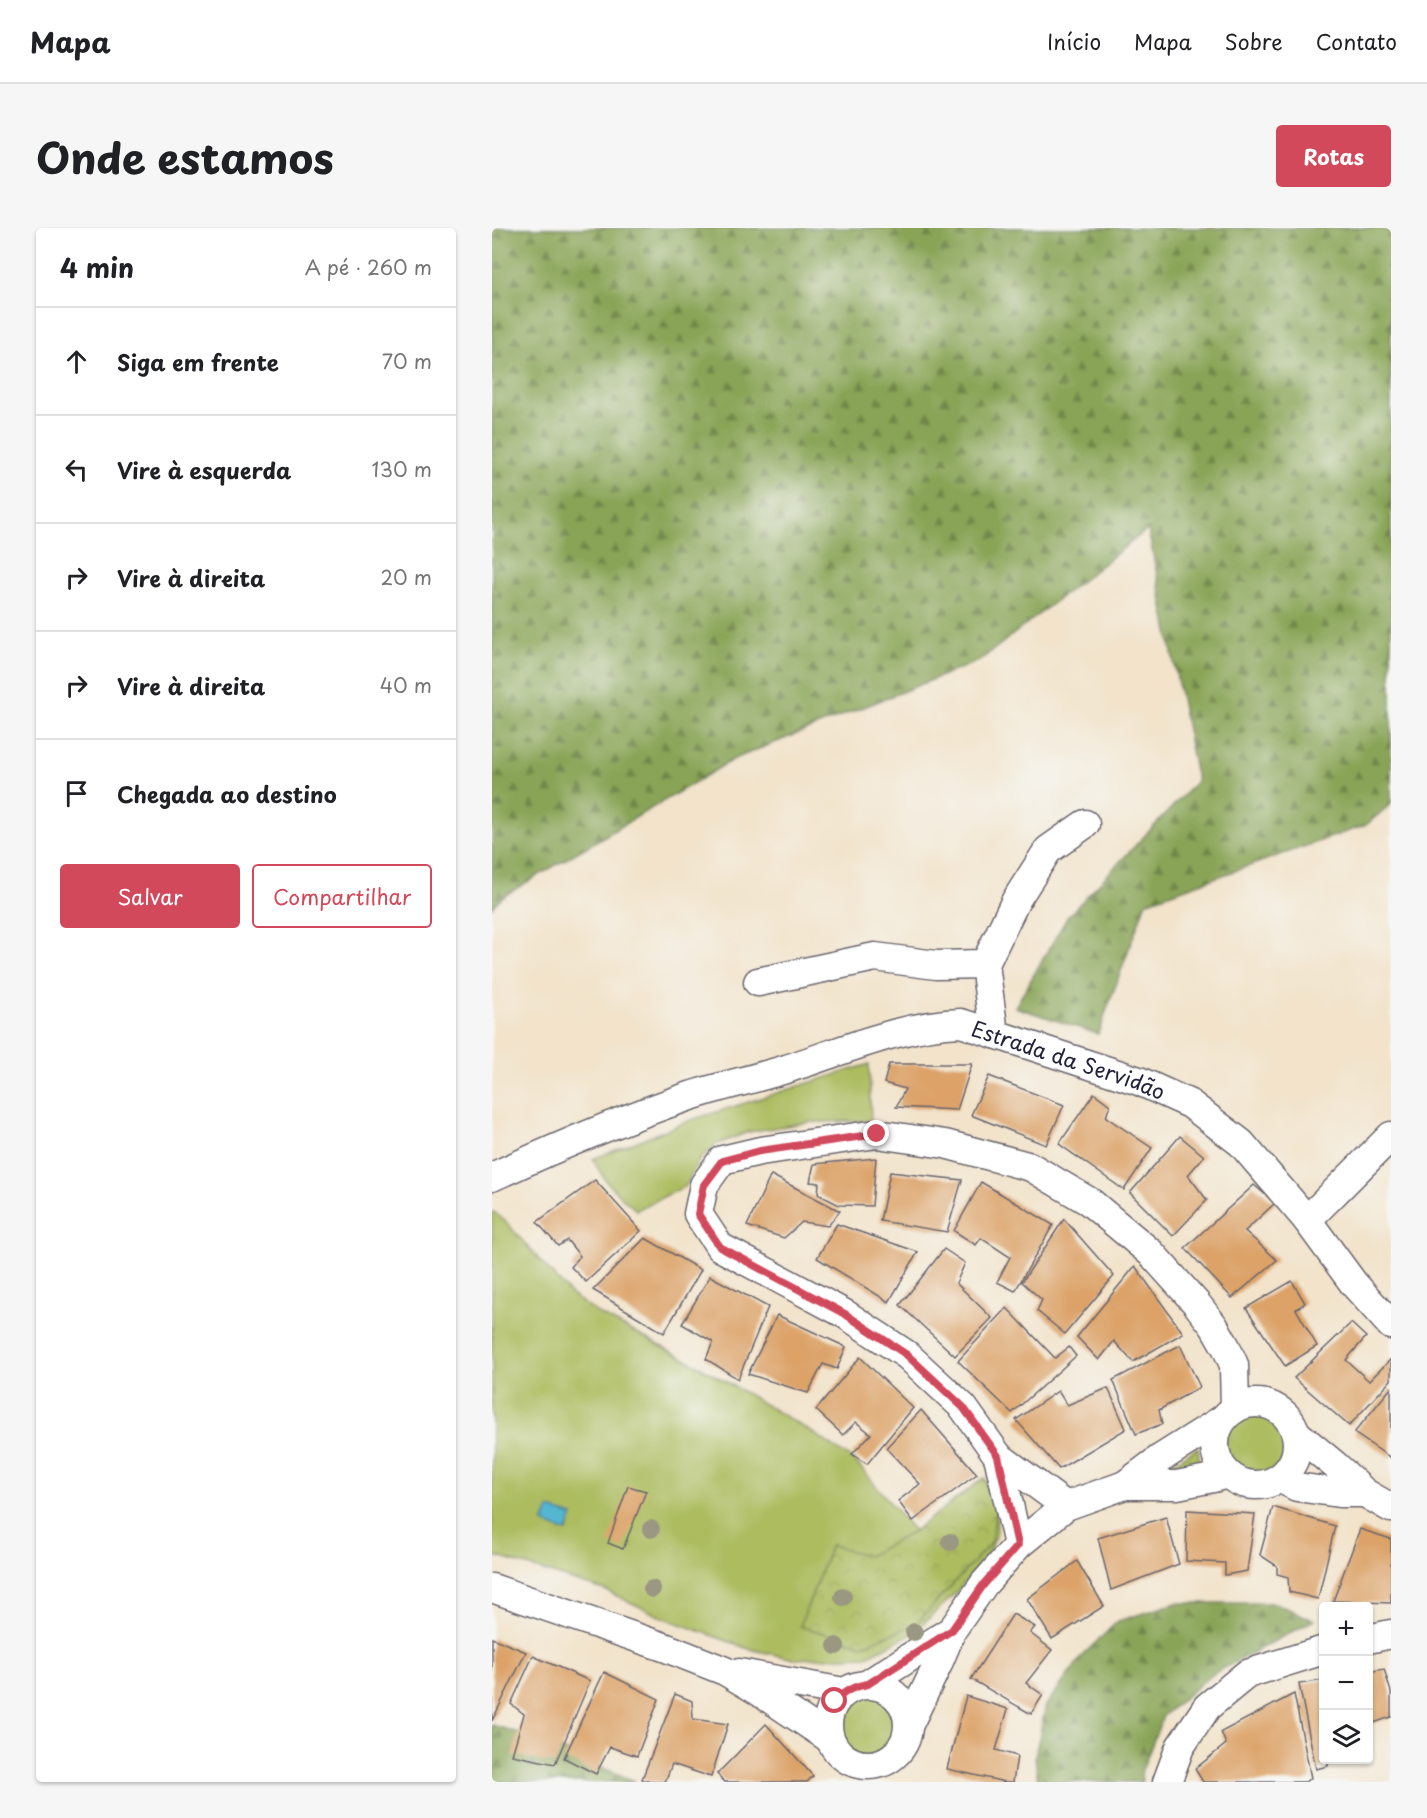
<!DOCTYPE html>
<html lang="pt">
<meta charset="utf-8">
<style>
body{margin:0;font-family:"Playpen Sans",sans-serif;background:#f6f6f6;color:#202124}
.controls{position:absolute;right:18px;bottom:18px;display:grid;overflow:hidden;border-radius:6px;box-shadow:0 2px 4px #0004}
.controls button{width:54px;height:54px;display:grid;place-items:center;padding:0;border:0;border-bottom:2px solid #e0e0e0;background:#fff;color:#202124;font:30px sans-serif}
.stop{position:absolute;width:18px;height:18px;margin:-14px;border:4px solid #d1495b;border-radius:50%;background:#fff}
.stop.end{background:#d1495b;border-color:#fff;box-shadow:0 2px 6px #0008}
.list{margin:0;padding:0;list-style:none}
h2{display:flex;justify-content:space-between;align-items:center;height:78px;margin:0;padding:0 24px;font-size:26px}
h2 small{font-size:20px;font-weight:400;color:#757577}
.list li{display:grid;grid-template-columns:39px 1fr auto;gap:18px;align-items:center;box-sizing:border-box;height:108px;padding:0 24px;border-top:2px solid #e0e0e0}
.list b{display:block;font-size:22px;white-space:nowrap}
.list em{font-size:20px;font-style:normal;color:#757577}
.actions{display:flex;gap:12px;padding:18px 24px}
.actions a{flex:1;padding:14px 0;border:2px solid #d1495b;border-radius:6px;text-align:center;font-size:21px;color:#d1495b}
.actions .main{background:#d1495b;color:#fff}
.icon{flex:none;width:33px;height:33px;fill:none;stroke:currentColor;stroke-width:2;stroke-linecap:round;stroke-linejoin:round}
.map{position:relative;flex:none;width:899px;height:1554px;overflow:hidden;border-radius:6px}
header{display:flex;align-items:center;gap:36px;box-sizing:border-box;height:84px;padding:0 30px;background:#fff;border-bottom:2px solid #e0e0e0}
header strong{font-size:28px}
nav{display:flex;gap:33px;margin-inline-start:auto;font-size:21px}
.intro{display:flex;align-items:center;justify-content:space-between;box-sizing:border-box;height:144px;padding:0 36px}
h1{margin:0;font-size:42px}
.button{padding:15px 27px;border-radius:6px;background:#d1495b;color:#fff;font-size:21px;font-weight:700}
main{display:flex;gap:36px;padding:0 36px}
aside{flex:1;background:#fff;border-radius:6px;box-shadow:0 2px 4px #0004}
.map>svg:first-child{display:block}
</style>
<header>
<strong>Mapa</strong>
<nav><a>Início</a><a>Mapa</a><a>Sobre</a><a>Contato</a></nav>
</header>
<div class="intro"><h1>Onde estamos</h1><a class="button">Rotas</a></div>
<main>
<aside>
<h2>4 min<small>A pé · 260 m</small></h2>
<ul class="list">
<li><svg class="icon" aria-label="ahead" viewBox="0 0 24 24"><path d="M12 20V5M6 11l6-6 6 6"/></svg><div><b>Siga em frente</b></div><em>70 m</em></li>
<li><svg class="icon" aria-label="left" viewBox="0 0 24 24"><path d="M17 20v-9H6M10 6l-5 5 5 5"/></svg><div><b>Vire à esquerda</b></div><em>130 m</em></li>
<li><svg class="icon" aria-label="right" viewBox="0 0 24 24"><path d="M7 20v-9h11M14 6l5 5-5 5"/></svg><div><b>Vire à direita</b></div><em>20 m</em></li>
<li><svg class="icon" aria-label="right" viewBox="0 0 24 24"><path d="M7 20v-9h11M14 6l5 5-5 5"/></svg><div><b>Vire à direita</b></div><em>40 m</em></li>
<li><svg class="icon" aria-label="arrive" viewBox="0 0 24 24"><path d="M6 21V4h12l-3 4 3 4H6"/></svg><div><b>Chegada ao destino</b></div></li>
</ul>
<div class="actions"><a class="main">Salvar</a><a>Compartilhar</a></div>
</aside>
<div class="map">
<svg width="899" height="1554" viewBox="0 0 899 1554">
<defs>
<pattern id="forest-firs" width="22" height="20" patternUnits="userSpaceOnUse" patternTransform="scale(1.5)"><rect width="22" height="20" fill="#89a456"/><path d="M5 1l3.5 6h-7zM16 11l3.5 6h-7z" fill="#708548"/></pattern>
<pattern id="park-crowns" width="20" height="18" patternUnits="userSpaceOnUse" patternTransform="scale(1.5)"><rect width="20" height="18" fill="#acbc5f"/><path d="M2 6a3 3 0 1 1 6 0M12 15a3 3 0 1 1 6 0" fill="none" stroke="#94a153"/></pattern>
</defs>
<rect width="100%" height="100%" fill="#f6f6f2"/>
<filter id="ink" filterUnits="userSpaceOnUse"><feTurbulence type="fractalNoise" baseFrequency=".0167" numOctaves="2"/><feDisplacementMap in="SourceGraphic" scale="12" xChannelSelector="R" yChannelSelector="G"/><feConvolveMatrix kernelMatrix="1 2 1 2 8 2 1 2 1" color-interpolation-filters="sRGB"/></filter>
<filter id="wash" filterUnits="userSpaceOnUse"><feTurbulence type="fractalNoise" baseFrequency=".008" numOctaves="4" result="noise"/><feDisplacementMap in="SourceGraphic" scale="24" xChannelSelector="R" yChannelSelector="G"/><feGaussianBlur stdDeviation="1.35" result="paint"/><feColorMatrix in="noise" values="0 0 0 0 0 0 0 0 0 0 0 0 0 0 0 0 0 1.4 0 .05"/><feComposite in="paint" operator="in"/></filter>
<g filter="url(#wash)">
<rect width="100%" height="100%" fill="#f2e3ca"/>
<!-- grass -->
<g fill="#acbc5f" stroke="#676f4d" stroke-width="1.5">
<path d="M377,836L379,893L319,894L256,904L223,917L206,934L194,958L144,982C126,967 111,953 101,931L199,892Z"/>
<path d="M2,984L13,993L78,1066L107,1086L209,1139L318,1203L364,1234L422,1303L492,1250L505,1274V1306L496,1326L463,1366L420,1406L375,1428L302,1431L257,1421L172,1390L112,1362L0,1327V985Z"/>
<circle cx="764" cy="1216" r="31"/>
<path d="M706,1219L708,1235L716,1244L661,1248Z"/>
<circle cx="376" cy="1497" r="33"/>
</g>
<!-- forest -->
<g fill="url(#forest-firs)" stroke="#566348" stroke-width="1.5">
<path d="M0,0H899V576L874,597L654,674L606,806L523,779L576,688L705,553L656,301L487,433L242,531L10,669L0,679Z"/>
<path d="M684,1375H783L822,1392L719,1447L671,1488L649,1545L650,1554H546L543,1528L554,1477L591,1427L626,1393Z"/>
<path d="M0,1497L37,1508L144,1554H0Z"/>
</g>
<!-- park -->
<path fill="url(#park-crowns)" stroke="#676f4d" stroke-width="1.5" d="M492,1250L504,1284L499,1315L424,1396L371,1417L308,1398L339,1317L376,1328L419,1305Z"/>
<!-- water -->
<path fill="#54b6d2" stroke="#3b6c86" stroke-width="1.5" d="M57,1281L81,1288L75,1304L51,1295Z"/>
<g id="blocks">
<!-- building -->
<g fill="#dca267">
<path d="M397,836H480L465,882L404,879L413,861L392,855Z"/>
<path d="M497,848L572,877L554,917L479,887Z"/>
<path d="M602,865L618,877L614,889L660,920L632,962L567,916Z"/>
<path d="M688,908L712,928L696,947L715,972L681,1008L638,965Z"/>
<path d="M384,930L380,978L347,977L326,966L327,955L318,954L322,936Z"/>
<path d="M398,944L470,952L455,1004L388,993Z"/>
<path d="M279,947L348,983L336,998L310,994L292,1010L255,998Z"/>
<path d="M103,952L149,1003L94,1054L79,1039L88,1028L75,1012L66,1018L45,994Z"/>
<path d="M489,954L561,997L523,1063L505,1054L518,1029L489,1010L484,1017L462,1003Z"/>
<path d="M762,957L783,975L753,1003L785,1032L740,1070L693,1020Z"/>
<path d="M572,991L622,1048L573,1106L545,1083L550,1072L530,1054Z"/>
<path d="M345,996L426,1024L397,1074L325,1030Z"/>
<path d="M153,1010L209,1042L172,1105L101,1062Z"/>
<path d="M452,1021L473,1035L464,1055L500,1090L463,1128L408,1077Z"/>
<path d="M643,1038L691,1105L641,1134L622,1113L607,1132L585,1109Z"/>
<path d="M218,1048L276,1079L246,1151L214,1131L221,1114L190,1096Z"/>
<path d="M800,1053L813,1075L804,1081L825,1118L793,1138L754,1080Z"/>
<path d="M515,1080L563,1130L577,1119L584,1128L520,1185L466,1133Z"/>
<path d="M285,1087L354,1119L345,1141L331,1136L316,1165L256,1146Z"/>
<path d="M859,1095L874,1109L854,1132L877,1153L899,1131V1152L857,1198L802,1150Z"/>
<path d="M688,1117L708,1159L667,1182L670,1196L644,1206L621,1152Z"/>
<path d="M368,1129L421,1180L375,1236L360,1226L379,1206L364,1194L351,1207L324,1182Z"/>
<path d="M616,1160L634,1201L567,1241L524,1192L566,1163L575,1177Z"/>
<path d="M899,1160V1230L862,1205Z"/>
<path d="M429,1182L485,1246L421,1293L406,1273L428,1256L394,1220Z"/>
<path d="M136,1258L154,1263L131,1321L116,1315Z"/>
<path d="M781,1279L843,1298L826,1371L797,1364L796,1349L785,1346V1338L768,1327Z"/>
<path d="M695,1282L763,1286L755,1343L733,1347V1335L694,1333Z"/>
<path d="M674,1289L687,1336L619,1362L606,1310Z"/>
<path d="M868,1301L899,1311V1375L841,1373Z"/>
<path d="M585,1333L612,1378L560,1411L535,1371Z"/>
<path d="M521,1386L543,1399L538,1405L560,1422L534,1455L551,1467L539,1486L479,1451Z"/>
<path d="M0,1410L34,1424L0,1493Z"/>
<path d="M41,1428L98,1453L63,1536L20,1527L32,1486L19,1476Z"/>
<path d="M892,1441L899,1464V1489L876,1497V1444Z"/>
<path d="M112,1444L167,1471L145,1528L118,1519L104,1546L72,1530Z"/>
<path d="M832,1452V1532H836V1538L824,1541L807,1456Z"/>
<path d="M183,1466L200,1473L201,1491L236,1496L219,1549L180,1536L173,1554H158L150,1551Z"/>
<path d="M802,1466L819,1550L813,1554H711L703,1541L734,1516L729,1504Z"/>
<path d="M474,1468L516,1481L504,1522L525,1528L521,1554H513L455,1541Z"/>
<path d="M274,1496L321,1548L315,1554H233L225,1546Z"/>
</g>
</g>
</g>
<g filter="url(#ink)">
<use href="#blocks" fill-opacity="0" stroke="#6b666d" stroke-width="1.5"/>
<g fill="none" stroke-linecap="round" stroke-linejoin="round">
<!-- minor casing -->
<g stroke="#6b666d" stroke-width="31">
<g id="minor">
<path d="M266,754L383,729L444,737L493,736"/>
<path d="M502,806L493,736L524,672L556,622L593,596"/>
<path id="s1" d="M0,949C65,919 130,891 198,868C229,858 262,851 294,841C351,823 409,797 469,795L647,853L698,876L749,915L815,992L862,1056L899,1097"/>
<path d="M815,992L899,908"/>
<circle cx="764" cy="1216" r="41"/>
<path d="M804,1205L844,1238L873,1265L899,1280"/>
<path d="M506,1228L526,1317"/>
<path d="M787,1250L805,1259L847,1265H873"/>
<path d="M633,1257L669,1230L731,1191"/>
<path d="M574,1278L506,1228L471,1179L415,1127L353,1086L228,1019L206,986L212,957L230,932L268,923L385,906L453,916L539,939L598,974L659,1025L704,1075L722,1098L734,1119L742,1137L743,1181"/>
<path d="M0,1360L172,1419L233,1443L268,1464L337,1510"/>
<path d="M876,1411L899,1406"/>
<path d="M247,1445L352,1464"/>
<path d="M376,1456L460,1402"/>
<circle cx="376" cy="1497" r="40"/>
<path d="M417,1496L445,1438L460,1402L492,1356L526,1317L574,1278L633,1257H685L721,1250L735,1246"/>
<path d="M675,1554L688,1519L715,1479L755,1446L832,1422"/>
</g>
</g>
<!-- minor -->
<use href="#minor" stroke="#fff" stroke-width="28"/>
</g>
<!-- trees -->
<g fill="#9a9782">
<circle cx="159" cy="1301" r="9"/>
<circle cx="458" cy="1314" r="9"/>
<circle cx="160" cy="1361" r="9"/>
<circle cx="351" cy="1369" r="9"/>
<circle cx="422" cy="1404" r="9"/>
<circle cx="344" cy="1418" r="9"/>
</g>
</g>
<g fill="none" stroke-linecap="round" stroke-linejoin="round" filter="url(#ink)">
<!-- route -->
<path stroke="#d1495b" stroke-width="8" d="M343,1473C353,1463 362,1458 376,1456L460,1402L492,1356L526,1317L506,1228L471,1179L415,1127L353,1086L228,1019L206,986L212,957L230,933L268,923L385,906"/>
</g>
<g text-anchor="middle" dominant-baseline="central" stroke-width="4.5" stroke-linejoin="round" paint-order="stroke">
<!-- street labels -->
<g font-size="21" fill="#22223b" stroke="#f6f6f2">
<text stroke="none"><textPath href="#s1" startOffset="609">Estrada da Servidão</textPath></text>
</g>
</g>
</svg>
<div class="controls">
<button>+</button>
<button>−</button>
<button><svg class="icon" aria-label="layers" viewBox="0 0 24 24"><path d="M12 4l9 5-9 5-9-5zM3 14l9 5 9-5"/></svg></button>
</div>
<div class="stop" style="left:343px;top:1473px"></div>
<div class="stop end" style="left:385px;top:906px"></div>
</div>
</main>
